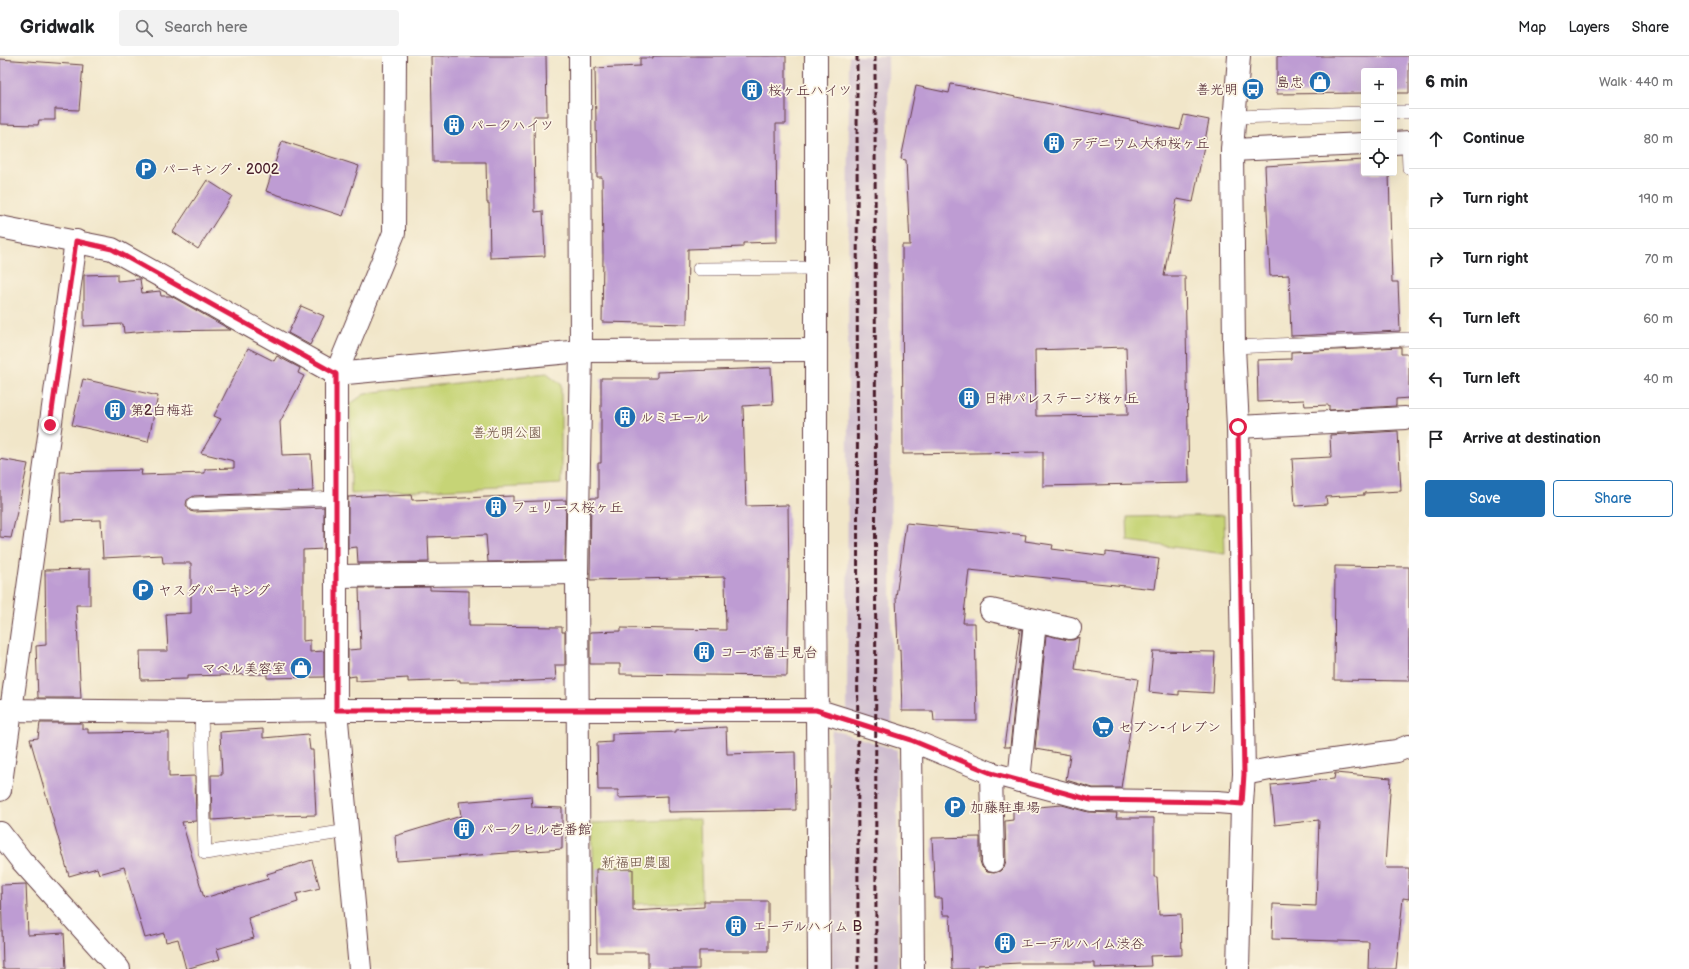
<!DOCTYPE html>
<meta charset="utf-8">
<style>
body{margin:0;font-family:"Balsamiq Sans","Klee One",sans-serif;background:#f2f2f2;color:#202124}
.controls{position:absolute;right:12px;top:12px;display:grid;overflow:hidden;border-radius:4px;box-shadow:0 4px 16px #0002}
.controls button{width:36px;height:36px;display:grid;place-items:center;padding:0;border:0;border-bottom:1px solid #e0e0e0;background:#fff;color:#202124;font:20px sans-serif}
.stop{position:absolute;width:12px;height:12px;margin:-9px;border:3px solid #e11d48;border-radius:50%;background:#fff}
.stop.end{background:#e11d48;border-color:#fff;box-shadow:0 1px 4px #0008}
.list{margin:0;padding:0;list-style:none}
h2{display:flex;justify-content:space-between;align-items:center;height:52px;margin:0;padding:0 16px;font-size:17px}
h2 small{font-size:13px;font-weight:400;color:#757577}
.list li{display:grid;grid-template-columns:26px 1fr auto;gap:12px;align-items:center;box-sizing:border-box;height:60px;padding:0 16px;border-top:1px solid #e0e0e0}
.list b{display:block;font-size:15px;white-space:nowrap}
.list em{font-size:13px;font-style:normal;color:#757577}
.actions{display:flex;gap:8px;padding:12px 16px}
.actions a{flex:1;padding:9px 0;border:1px solid #1f6fb2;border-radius:4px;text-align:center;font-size:14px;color:#1f6fb2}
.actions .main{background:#1f6fb2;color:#fff}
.icon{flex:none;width:22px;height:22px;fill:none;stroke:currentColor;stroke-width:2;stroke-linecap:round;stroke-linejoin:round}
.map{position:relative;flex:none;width:1409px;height:913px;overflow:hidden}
header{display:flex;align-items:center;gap:24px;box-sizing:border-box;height:56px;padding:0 20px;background:#fff;border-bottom:1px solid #e0e0e0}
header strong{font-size:19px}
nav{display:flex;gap:22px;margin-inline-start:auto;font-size:14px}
.search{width:280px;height:36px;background:#f2f2f2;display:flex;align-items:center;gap:10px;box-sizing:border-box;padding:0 14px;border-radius:4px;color:#757577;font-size:15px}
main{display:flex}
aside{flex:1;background:#fff}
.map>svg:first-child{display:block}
</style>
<header>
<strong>Gridwalk</strong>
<div class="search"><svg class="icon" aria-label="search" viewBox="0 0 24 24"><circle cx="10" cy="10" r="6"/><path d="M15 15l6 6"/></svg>Search here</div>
<nav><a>Map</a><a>Layers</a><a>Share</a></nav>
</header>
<main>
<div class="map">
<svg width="1409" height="913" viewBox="0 0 1409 913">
<rect width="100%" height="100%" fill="#fcf5e5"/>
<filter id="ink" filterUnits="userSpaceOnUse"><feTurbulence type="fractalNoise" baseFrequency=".025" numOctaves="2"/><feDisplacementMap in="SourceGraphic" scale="8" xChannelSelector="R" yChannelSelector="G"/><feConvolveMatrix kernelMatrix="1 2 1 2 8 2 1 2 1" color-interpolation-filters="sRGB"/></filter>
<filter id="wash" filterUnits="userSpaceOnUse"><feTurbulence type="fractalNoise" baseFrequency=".012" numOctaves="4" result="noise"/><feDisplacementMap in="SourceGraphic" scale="16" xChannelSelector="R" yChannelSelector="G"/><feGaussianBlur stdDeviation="0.9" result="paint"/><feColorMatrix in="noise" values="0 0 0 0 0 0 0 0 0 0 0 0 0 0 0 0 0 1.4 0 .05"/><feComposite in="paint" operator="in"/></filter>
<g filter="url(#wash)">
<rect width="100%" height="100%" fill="#f1e6c9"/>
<!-- industrial -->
<g fill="#cfbdcf">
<path d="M849,0H888L892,673L847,662Z"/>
<path d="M833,674L897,694L898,913H832L831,679Z"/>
</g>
<!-- green -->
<g fill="#c6d476" stroke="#887a50">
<path d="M547,317L561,328V428L351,438L350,348L366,337Z"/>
<path d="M1224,459L1225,498L1128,485L1127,461Z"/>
<path d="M700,763L702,846L595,849L592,767Z"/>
</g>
<g id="blocks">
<!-- building -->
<g fill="#be9cd3" fill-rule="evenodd">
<path d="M431,0H546L547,60H534L535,156L543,155L545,200L490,202L489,147H487L486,106H433Z"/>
<path d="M653,0H786V68H776L777,186L743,187V191L688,193L687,268L602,266L603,200L602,121H597L595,12L640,10V2H653Z"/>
<path d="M1277,0H1409V37H1394V15H1364V37L1277,38Z"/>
<path d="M0,3L83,9L79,54L55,53V64H39L38,69L0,68Z"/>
<path d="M951,28L1180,74L1184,59L1209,64L1193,146L1177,143L1164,220H1185L1189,427L1043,430V396L903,398L902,189H910L906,104L901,103L916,30L949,37ZM1126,291L1128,359L1036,360L1035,294Z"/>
<path d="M282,85L359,110L343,160L266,135Z"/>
<path d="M1364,104V117H1389L1392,226H1398L1400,275L1291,280L1289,219L1270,220L1265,110Z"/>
<path d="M207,124L232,140L198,193L173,176Z"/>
<path d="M117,218V225L140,223L142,237L160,235L161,240H171L231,274L148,275L124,277L123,268L84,270V219Z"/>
<path d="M301,250L324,260L310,289L288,277Z"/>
<path d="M1401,291V298H1409V342L1396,343V350L1329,354V349L1305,350L1304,344L1258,346L1257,304L1291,303V296Z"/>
<path d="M248,292L274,305L277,300L300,312L298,317L304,320L280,366L282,399L311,398L313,435L194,440L187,444L186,449L190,455L194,456L324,451V493L303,494V585L310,584V596L324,595V621L267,622V618L187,620V623L141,624L140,595H168L166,558L191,557V507H163L162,499L103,502L101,464L61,465L60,416L142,414L141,419L205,417V413L234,412V405L201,397L221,363L214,360Z"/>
<path d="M771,312L773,348L743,350L746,450L788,449L789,521L787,620L620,618V608H590V576L621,575V572L726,574L725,521L590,524L591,442H598V407H601V322H657V316Z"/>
<path d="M83,323L158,340L148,386L72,369Z"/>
<path d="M1398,375L1401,435L1364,437V439L1326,441L1327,448L1295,450L1292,403L1331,401L1330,379Z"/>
<path d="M0,403L28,408L11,482L0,481Z"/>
<path d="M387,439V440L411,439L412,444L513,440V446L566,444L565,505L488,506L486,479L428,481L429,506L358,507L357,491L348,492V441Z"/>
<path d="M906,467L1026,479L1025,485L1053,489L1052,493L1106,500V496L1159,503L1155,533L969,514L963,567H975L977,665H934L933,655H902L900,593L898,594L896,541Z"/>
<path d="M1335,510L1409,511V625L1334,624Z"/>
<path d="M90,513V549H76L81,642H38L36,590L46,589L45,514Z"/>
<path d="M430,531V534L469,535V570L562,571V576H565V609H555L556,624L509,626H460V624L408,626V622L356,625V620L348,621V594L361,593L359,532Z"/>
<path d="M1020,573L1022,574L1010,691H1004Z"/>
<path d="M1046,579L1068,584H1073L1079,581L1075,613L1138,623L1121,732H1093L1066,724L1070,699L1035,693Z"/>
<path d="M1153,595L1215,596L1213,637L1179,635V639L1149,636Z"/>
<path d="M40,667H82V673H88V677L169,676V721L195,720L196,765L182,766L204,842L268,823L267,818L312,804L320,832L296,838L298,846L248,862L254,882L217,893L220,903L186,913L178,883L166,886L164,877L145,882L124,811L99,818L97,812L69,820L30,683L38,682Z"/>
<path d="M726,671L727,698L795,696L796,754L668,756V740L618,742V734H598L597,687L612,686V678L676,676V674Z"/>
<path d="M263,673V682L308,678L310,694H313L316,759L272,760L212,764L211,719H222L220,676Z"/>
<path d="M1335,717L1391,722L1385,809L1386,812H1409V843L1403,842L1396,913H1368L1369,886L1272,883L1273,848L1316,850L1319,764L1275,769L1271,729L1334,723Z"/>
<path d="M531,740L532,751L562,752V793L397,805L395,780L461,760L459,746Z"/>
<path d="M1062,749L1088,756L1117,757L1116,762H1154V821H1157L1159,859L1181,858L1182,899L1150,900L1151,910L1095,912V907H1020L978,909V913H952L950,859H943L942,842H935L932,782L980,781V805L982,811L987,816L994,817L1000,815L1004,811L1006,805L1005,765L1013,764V753Z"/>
<path d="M596,813H633V855L704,851V845H768V895H699V913H648V896H597Z"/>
<path d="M26,828L28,879L64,877L66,913H3L1,829Z"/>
</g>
</g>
</g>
<g filter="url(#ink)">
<use href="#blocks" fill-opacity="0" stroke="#633d43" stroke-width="1"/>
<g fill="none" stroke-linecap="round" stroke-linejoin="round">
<!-- service casing -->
<g stroke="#633d43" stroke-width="14">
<g id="service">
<path d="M1394,56H1409"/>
<path d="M1235,61L1364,57"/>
<path d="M1408,87L1409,112"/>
<path d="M699,213L816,212"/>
<path d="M1234,291L1409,283"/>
<path d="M194,448L336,442"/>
<path d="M201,656L205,797L348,775"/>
</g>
</g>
<!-- minor casing -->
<g stroke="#633d43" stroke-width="24">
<g id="minor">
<path d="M1394,87L1409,86"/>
<path d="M1232,94L1364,88"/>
<path d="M0,171L112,193L336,318L581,295L816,294"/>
<path d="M1238,371L1405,362"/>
<path d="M336,520L577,517"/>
<path d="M991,554L1070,572"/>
<path d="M0,654L201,656L336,654H816L911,684L991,717L1091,744L1217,746L1242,748"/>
<path d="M911,684L913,913"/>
<path d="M991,717L993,805"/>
<path d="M1244,718L1270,713L1397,695L1409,690"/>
<path d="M1019,725L1035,565"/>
<path d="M0,734L76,185"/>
<path d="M0,777L21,804L119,913"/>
<path d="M360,913L336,654V318L394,177L395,0"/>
<path d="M579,913L577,517L581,295L580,0"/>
<path d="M1238,913L1242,748L1244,718L1238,371L1234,291L1232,94L1239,0"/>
</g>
</g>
<!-- tertiary casing -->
<g stroke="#633d43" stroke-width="24">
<path id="tertiary" d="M816,0V533L819,913"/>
</g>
<!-- service -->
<use href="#service" stroke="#fff" stroke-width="13"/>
<!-- minor -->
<use href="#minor" stroke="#fff" stroke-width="22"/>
<!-- tertiary -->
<use href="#tertiary" stroke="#fff" stroke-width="22"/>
<!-- rail -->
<g stroke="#4a1f2b" stroke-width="3" stroke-dasharray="6 3" stroke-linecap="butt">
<path d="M857,0L858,913"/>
<path d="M875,0L876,913"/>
</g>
</g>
</g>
<g fill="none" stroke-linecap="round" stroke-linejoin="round" filter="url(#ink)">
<!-- route -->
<path stroke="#e11d48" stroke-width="5" d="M50,369L76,185L112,193L336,318V654H816L911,684L991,717L1091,744L1217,746L1242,748L1244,718L1238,371"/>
</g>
<!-- icons -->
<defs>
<g id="shop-disc" transform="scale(1.15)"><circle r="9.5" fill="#1f6fb2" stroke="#fcf5e5"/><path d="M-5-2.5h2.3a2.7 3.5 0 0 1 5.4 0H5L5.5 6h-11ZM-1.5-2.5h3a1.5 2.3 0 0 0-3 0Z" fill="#fff"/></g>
<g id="bus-disc" transform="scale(1.15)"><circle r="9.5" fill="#1f6fb2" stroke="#fcf5e5"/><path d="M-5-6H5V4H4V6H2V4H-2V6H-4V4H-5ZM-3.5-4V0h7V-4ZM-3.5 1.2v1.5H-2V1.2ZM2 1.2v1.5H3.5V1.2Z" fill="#fff"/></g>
<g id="building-disc" transform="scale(1.15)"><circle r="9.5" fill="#1f6fb2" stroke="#fcf5e5"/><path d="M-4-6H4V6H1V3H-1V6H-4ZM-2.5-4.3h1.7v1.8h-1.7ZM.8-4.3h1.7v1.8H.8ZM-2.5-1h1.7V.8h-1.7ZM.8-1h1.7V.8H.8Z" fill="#fff"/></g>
<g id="parking-disc" transform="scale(1.15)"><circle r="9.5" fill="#1f6fb2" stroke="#fcf5e5"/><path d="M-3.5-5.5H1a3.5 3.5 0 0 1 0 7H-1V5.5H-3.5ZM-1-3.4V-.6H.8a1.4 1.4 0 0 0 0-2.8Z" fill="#fff"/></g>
<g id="supermarket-disc" transform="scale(1.15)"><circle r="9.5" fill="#1f6fb2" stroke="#fcf5e5"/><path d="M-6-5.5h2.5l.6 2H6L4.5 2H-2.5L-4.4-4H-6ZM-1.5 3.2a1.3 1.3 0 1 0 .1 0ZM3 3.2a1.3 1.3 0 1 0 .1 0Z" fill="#fff"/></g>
</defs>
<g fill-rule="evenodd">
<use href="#shop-disc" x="1320" y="26"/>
<use href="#bus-disc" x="1253" y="33"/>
<use href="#building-disc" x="752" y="34"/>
<use href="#building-disc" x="454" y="69"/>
<use href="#building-disc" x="1054" y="87"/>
<use href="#parking-disc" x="146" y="113"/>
<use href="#building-disc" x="969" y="342"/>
<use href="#building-disc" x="115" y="354"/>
<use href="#building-disc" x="625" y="361"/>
<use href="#building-disc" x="496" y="451"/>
<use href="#parking-disc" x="143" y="534"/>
<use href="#building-disc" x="704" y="596"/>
<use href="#shop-disc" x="301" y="612"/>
<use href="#supermarket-disc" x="1103" y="671"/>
<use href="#parking-disc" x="955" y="751"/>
<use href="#building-disc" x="464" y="773"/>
<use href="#building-disc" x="736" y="870"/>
<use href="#building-disc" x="1005" y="887"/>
</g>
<g text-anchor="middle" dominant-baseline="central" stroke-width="3.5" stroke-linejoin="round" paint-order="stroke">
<!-- poi labels -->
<g font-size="14" fill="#4a1f2b" stroke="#fcf5e5" text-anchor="start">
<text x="1304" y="26" text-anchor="end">島忠</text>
<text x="1238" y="33" text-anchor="end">善光明</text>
<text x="768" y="34">桜ヶ丘ハイツ</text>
<text x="470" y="69">パークハイツ</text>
<text x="1070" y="87">アデニウム大和桜ヶ丘</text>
<text x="162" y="113">パーキング・2002</text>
<text x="984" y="342">日神パレステージ桜ヶ丘</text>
<text x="130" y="354">第2白梅荘</text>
<text x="640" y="361">ルミエール</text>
<text x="512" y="451">フェリース桜ヶ丘</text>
<text x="158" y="534">ヤスダパーキング</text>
<text x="720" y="596">コーポ富士見台</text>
<text x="286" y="612" text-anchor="end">マベル美容室</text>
<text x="1118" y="671">セブン-イレブン</text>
<text x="970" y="751">加藤駐車場</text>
<text x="480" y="773">パークヒル壱番館</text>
<text x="752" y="870">エーデルハイム B</text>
<text x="1020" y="887">エーデルハイム渋谷</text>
</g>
<!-- park labels -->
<g font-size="14" fill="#694c3e" stroke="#fcf5e5">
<text x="507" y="376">善光明公園</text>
<text x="636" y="806">新福田農園</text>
</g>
</g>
</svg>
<div class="controls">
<button>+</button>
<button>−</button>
<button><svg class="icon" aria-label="locate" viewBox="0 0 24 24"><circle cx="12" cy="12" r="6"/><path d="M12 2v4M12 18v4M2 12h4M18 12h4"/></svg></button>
</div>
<div class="stop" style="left:1238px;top:371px"></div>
<div class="stop end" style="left:50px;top:369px"></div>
</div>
<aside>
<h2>6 min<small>Walk · 440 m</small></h2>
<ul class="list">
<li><svg class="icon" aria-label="ahead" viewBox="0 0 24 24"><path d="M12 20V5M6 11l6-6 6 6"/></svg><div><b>Continue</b></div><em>80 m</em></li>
<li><svg class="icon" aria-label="right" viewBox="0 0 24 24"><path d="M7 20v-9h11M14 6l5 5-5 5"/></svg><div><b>Turn right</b></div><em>190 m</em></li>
<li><svg class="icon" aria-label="right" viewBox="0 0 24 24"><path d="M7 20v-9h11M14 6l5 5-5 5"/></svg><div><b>Turn right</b></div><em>70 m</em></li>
<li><svg class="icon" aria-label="left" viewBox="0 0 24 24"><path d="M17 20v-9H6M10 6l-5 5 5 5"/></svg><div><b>Turn left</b></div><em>60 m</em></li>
<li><svg class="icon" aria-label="left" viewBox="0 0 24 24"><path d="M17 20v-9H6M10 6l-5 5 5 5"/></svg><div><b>Turn left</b></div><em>40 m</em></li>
<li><svg class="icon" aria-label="arrive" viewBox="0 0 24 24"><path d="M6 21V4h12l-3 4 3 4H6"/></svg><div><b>Arrive at destination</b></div></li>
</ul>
<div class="actions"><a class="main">Save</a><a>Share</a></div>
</aside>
</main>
